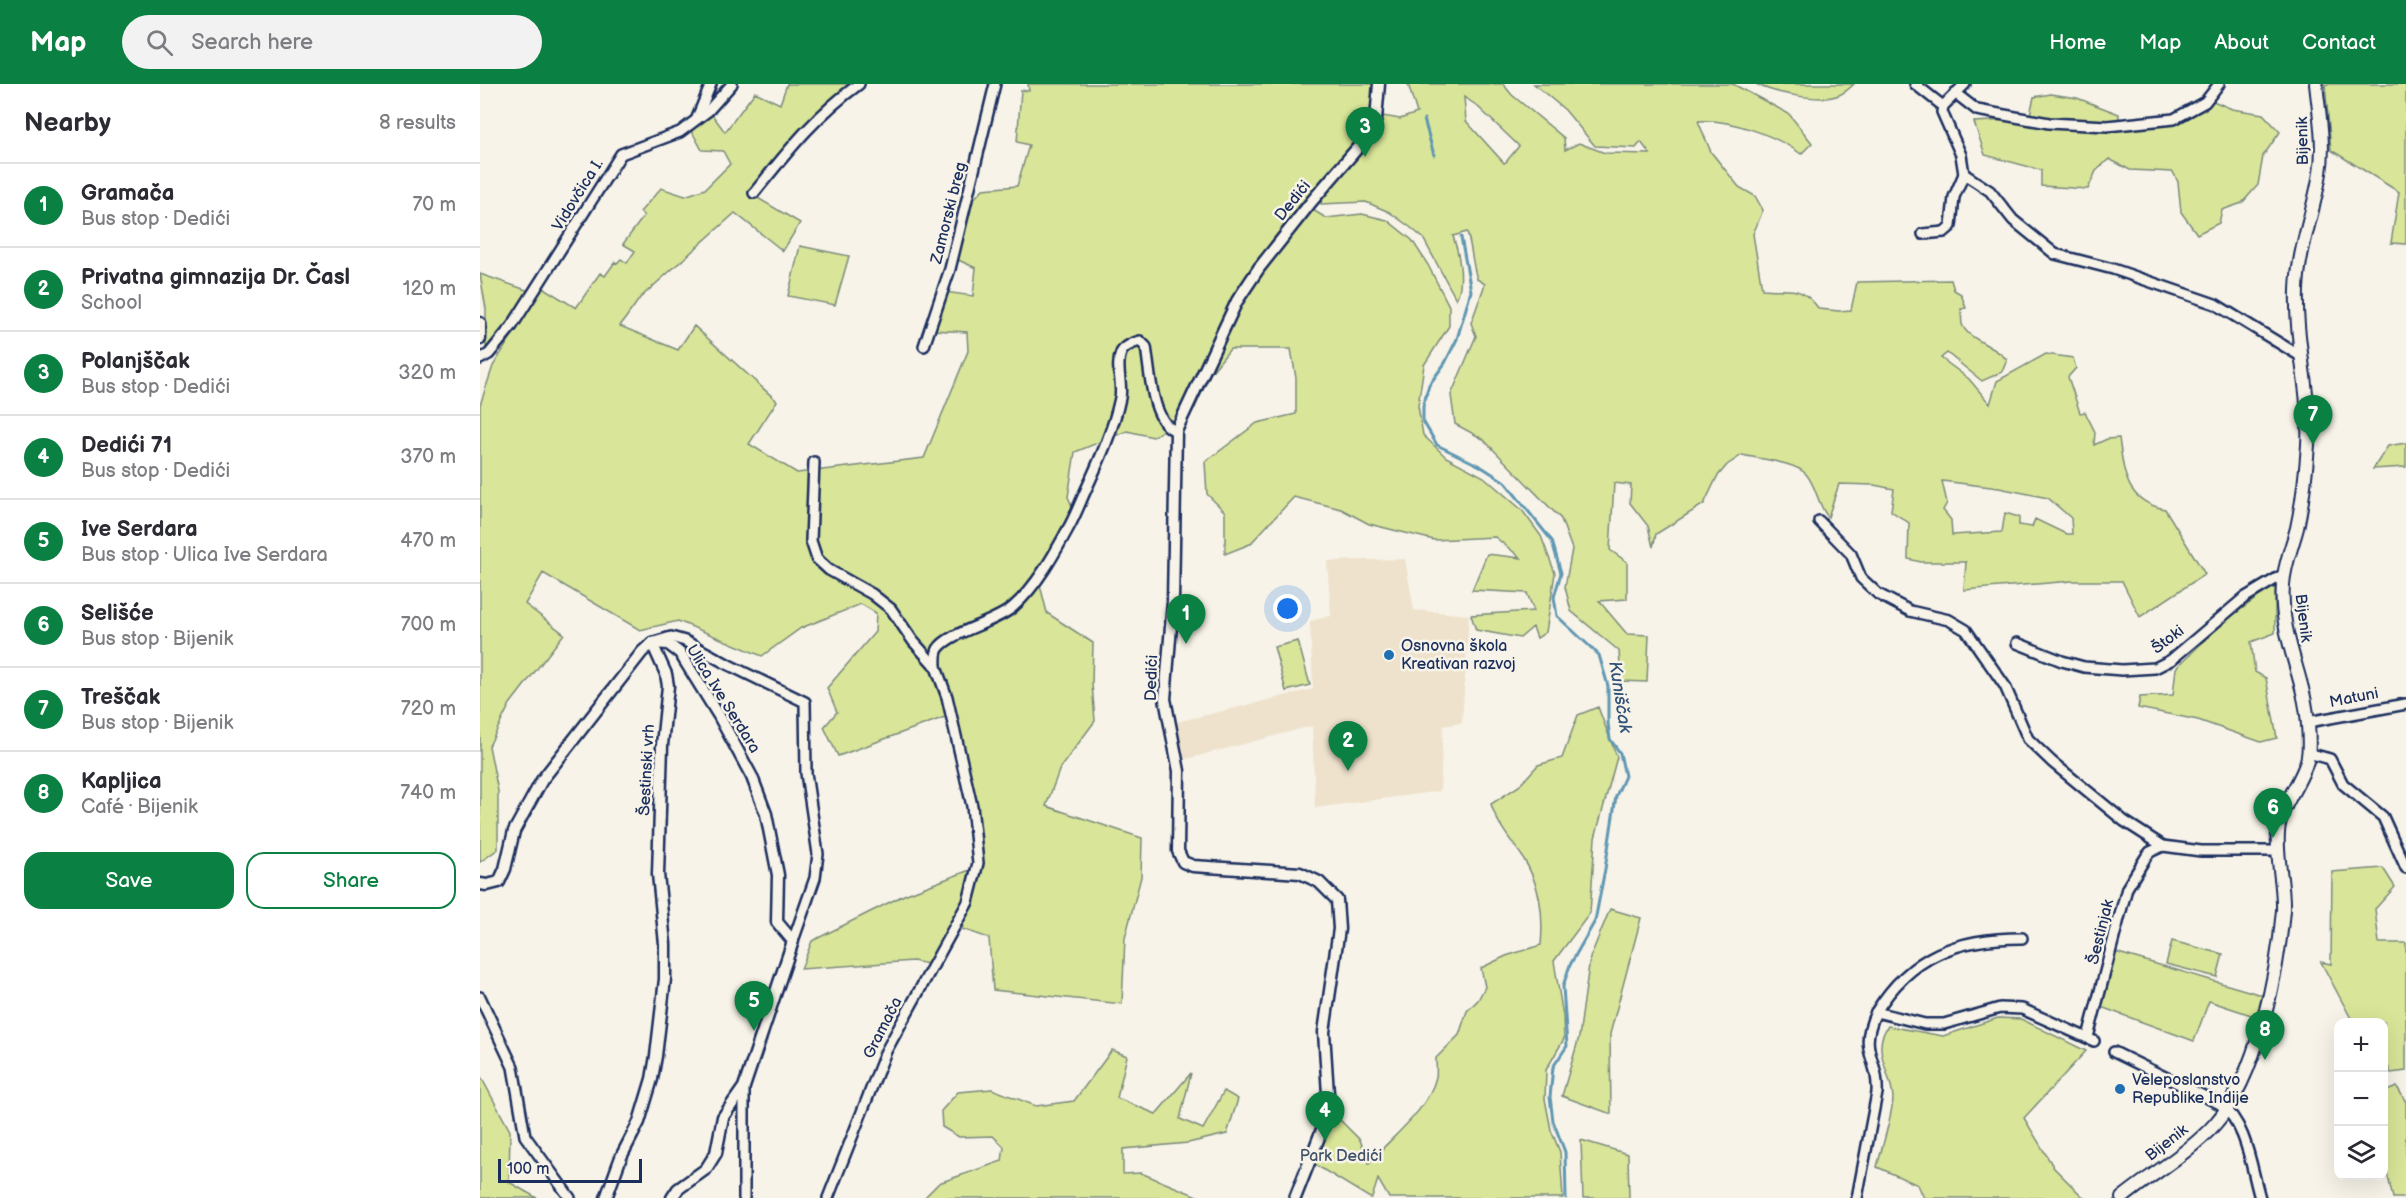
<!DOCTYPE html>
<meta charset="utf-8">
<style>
body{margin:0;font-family:"Balsamiq Sans",sans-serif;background:#f2f2f3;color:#2b2b33}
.controls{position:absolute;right:18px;bottom:18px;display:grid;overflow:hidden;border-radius:12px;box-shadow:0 6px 24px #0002}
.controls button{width:54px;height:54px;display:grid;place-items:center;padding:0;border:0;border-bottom:2px solid #e1e1e2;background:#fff;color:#2b2b33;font:30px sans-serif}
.scale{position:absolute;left:18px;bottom:15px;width:144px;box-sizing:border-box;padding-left:6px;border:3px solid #1b2f5e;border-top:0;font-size:16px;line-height:21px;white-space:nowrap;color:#1b2f5e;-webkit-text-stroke:4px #f7f3e8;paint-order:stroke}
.you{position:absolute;left:808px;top:525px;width:21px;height:21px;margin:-15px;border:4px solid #fff;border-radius:50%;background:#1a73e8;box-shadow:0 0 0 9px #1a73e833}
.badge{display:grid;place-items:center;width:39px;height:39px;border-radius:50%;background:#0b8043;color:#fff;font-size:20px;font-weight:700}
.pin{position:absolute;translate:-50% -50px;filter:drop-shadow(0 2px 3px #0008)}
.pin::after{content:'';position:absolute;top:32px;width:21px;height:18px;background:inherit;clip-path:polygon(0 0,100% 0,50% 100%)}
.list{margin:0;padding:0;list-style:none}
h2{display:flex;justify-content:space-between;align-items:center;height:78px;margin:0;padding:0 24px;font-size:26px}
h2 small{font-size:20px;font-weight:400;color:#7c7c81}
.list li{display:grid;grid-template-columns:39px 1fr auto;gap:18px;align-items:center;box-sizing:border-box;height:84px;padding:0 24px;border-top:2px solid #e1e1e2}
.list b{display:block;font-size:22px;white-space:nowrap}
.list p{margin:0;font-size:20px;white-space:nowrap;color:#7c7c81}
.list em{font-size:20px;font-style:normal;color:#7c7c81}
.actions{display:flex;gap:12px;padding:18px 24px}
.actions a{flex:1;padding:14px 0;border:2px solid #0b8043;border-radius:18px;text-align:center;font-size:21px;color:#0b8043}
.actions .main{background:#0b8043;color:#fff}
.icon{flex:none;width:33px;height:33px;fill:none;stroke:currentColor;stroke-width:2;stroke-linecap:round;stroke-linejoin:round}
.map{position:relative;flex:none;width:1926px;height:1114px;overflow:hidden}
header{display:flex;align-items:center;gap:36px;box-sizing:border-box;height:84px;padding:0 30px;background:#0b8043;color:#fff}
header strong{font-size:28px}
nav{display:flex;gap:33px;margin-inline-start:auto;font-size:21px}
.search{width:420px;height:54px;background:#f2f2f3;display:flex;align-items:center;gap:15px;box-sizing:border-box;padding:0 21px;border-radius:33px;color:#7c7c81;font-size:22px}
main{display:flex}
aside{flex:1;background:#fff}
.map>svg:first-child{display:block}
</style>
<header>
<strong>Map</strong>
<div class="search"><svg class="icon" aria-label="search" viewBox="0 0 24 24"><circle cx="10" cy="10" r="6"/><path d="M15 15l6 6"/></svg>Search here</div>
<nav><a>Home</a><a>Map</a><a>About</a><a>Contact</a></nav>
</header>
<main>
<aside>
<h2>Nearby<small>8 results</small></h2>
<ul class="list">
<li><span class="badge">1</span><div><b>Gramača</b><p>Bus stop · Dedići</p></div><em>70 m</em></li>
<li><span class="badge">2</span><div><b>Privatna gimnazija Dr. Časl</b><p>School</p></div><em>120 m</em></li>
<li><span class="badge">3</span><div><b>Polanjščak</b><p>Bus stop · Dedići</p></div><em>320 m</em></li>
<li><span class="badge">4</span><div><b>Dedići 71</b><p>Bus stop · Dedići</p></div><em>370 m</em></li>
<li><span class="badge">5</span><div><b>Ive Serdara</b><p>Bus stop · Ulica Ive Serdara</p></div><em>470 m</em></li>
<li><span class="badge">6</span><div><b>Selišće</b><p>Bus stop · Bijenik</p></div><em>700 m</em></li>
<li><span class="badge">7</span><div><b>Treščak</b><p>Bus stop · Bijenik</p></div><em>720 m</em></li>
<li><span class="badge">8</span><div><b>Kapljica</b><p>Café · Bijenik</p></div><em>740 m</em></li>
</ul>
<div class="actions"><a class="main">Save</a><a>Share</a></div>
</aside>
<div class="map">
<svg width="1926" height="1114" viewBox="0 0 1926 1114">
<rect width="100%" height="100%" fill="#f7f3e8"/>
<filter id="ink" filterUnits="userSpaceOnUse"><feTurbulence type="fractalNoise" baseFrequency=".0167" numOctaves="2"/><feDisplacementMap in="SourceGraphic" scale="12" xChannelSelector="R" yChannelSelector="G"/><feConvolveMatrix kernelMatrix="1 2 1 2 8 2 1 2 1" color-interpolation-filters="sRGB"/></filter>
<g filter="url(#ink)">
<!-- built -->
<path fill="#eee2cc" d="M925,475L934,526L989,531L982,639L963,642L960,707L835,724L832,642L703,676L697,638L833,605L830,537L851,532L847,477Z"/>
<!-- green -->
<g fill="#d9e598" stroke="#7a8a7b" stroke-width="1.5" fill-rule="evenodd">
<path d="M307,0H375L271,110L320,139L303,167L255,129L160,214L140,242L198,266L214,242L297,317L269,360L317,389L444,374L488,267L487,248L453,246L465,208L493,212L496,184L476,175L490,119L503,105L537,102L549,61L537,58L541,6L549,7L548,0H895L889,41L818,123L833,126L846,134L882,130L907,136L932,156L948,181L969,222V242L944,281L938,322L943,351L966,373L1004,393L1042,426L1061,452L1075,489L1066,548L1057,554L1053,543L1040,554L996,546L991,531L1054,527L1047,509L992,506L1007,470L1041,474L1015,453L954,456L889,440L861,425L814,413L770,460L745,470V428L727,410L725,378L777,339L816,330V294L811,265H750L730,290L715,324L673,353L647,347L595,368L588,413L598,435L556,485L567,529L613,559L612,600L615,637L580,684L566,722L662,754L661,793L645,854L642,920L513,906L509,854L482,845L502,781L496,715L476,629L358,672L344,643L357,628L347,604L395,548L396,529L381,520L321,544L282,572L198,537L160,546L63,489L45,520L84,550L30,620L9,662L18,707V765L0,778V321L13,282L62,203L96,224L120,189L125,192L135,178L137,179L141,175L147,179L155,167L143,160L164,132L160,128L181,104L205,112L225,105L250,80L243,67L222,66L210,44L231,29L245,48L275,8L300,20Z"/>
<path d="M928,0H1023L1032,11L1084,54L1085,66L1099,59L1125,69L1170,70L1161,58L1156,64L1115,62L1085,26L1054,0H1253L1309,30L1332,59L1321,70C1297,52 1248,34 1218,37L1231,68L1259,103L1275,112L1283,126L1273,150L1282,205C1309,208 1320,199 1339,225L1359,227L1371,226L1377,198L1471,196L1474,206L1481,210L1486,224L1481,225C1482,229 1481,235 1482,240C1487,256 1517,262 1527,276L1522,288L1502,297L1467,269L1461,274L1489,295L1510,320L1517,297L1566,270L1593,274L1596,284L1588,293L1600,329L1605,328L1615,348L1614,361L1627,355L1639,354C1644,389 1645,417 1685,425L1725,490L1660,533L1642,497H1592L1484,506L1486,478H1441L1428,475L1429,439L1411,427L1414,405L1394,401L1359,400L1348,433C1337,420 1337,403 1326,390C1315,378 1278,375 1262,371L1247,381L1237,393L1224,420L1176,450L1173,463L1168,442L1150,419L1151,401L1134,399L1130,466L1147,478V515L1119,517L1147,550L1169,551L1167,598L1141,597L1139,567L1091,527L1085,503L1092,465L1081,435L1003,355L975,340L971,311L996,252L991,239L1005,200L997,195C992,179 992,164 987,148L973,152C979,169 985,199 976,215L943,154L930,143L909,128L886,118L841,120C841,92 897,65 903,32L920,35L937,29ZM984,13L996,21L1039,62L1026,78L1024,79L986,37ZM1462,397L1519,404L1568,414L1591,434L1592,450H1586L1555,435L1552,443L1539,441V433L1525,429L1522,448L1472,451L1471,436L1463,426L1467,419Z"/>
<path d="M1276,0H1374C1370,4 1364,9 1359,11C1341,19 1293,9 1276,0Z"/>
<path d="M1845,0H1926V160L1911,159L1919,108L1851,66Z"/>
<path d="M1571,10L1597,14L1639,30L1638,46L1682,42L1702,37L1731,16L1752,25L1783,30L1800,48L1783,72L1778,101L1762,119L1742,126L1739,139L1717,150L1701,128L1698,98L1693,88L1650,86L1629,75L1616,87L1608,105L1561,102V86L1505,71L1494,38L1549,35L1554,13Z"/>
<path d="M320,162L369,172L355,221L308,212Z"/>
<path d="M0,190L52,208L30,242L6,267V225Z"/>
<path d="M1926,359V383L1893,385L1908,362Z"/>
<path d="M1795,501V549L1771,558L1775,588L1786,594L1797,654L1781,658L1718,636L1658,624L1660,613L1693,611L1696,584L1745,537Z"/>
<path d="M818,557L830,601L806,607L794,563Z"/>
<path d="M1118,623L1137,673L1115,754L1110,829L1074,877L1083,932L1084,955L1066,986L1065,1015L1071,1046L1080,1068L1083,1114H909L898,1095L892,1114H890L834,1080L849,1046L853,1029L880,1056L889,1079C911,1053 948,1027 956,993C957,988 956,980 956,974L979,951L987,927L998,916L1005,903L1001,884L1026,872L1061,861C1064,829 1060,800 1042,772C1030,755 1017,740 1011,720L1039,702L1058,681L1082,674L1098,631Z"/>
<path d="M1903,784L1915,803L1895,825L1899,859H1926V987L1911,989L1904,973V938H1873L1841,878L1851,880L1852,788Z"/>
<path d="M490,786L485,811L448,880L433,877L321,885L332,857L424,811Z"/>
<path d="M1130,825L1161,834L1130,950L1131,1030L1082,1012L1099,953L1110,874Z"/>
<path d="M1692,857L1743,870L1737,893L1686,880Z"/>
<path d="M1635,868L1782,911L1777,933L1729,917L1714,957L1621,923Z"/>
<path d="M1518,934L1541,935L1606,967L1544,1034L1574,1084L1604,1114H1444L1438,1101L1397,1083C1401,1067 1413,1028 1413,1014C1412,989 1390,966 1408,942L1463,952Z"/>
<path d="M632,966L647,972L637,1014L676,1030L711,989L700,1035L723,1045L744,1007L758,1015L747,1050L708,1059L643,1065V1090L661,1089L717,1112V1114H444L459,1099L522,1077L524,1063L513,1052L479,1053L462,1043L461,1027L478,1008L512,1005L556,1022L594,1017Z"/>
<path d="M0,991L30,1047L29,1098L57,1114H0Z"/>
<path d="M1917,1003L1926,1018V1114H1913L1904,1076V1008Z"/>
<path d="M1101,1056L1148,1070L1149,1114H1103Z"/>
</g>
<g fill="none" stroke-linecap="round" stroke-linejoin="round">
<!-- stream -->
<g stroke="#6097b3" stroke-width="3">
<path d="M944,35L954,71"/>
<path d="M981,153L991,207L977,255L965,279L949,301L943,322V337L957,361L1000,382L1025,398L1072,457L1081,489L1074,513L1077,532L1119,571L1128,602V640L1130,655L1140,669L1145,692L1136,712L1125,785L1115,837L1090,881L1083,902L1087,962L1073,983L1070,1013L1073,1037L1085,1068L1086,1114"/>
</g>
<!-- minor casing -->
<g stroke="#1b2f5e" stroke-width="14">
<g id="minor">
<path d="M1435,0L1463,22"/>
<path d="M1475,9L1497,26L1569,39L1627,42L1694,35L1725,18L1739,0"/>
<path d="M217,34L231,0"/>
<path d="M1484,90L1481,71L1462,28L1463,22L1485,0"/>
<path d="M274,109C309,66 334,33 379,0"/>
<path d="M1443,150L1464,148L1471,142L1474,113L1484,90L1510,107L1533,136L1575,170L1633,185L1735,220L1822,273"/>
<path d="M444,262L470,185L515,0"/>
<path d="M0,275L9,270L32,242L141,70L200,48L228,27L252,0"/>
<path d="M334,378L331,457L337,475L349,486L392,510L411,525L433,557L456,583L467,613L492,722L498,779L488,818L406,967L348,1114"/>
<path d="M1339,437L1371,470L1381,494L1398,510L1430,527L1469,536L1486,546L1525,602L1548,655L1572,678L1644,737L1683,762L1721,767H1799"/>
<path d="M174,558L191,553L205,557L249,581L325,618L326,689L338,770L335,794L313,857"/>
<path d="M1537,559L1582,577L1604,583L1642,586L1675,584L1691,576L1764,514L1804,490"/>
<path d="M456,583C456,577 455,570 458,565C469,548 515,539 533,523C557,502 575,469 590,441C596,430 600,419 605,408C619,377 633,347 640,314C643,299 635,283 641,269C644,262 653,259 660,257L666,263C670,285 671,339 696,347"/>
<path d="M1828,638L1926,620"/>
<path d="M1828,669L1850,675L1863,700L1903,733L1926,784"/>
<path d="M1542,854C1478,854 1431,871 1396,928L1445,940H1464L1520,924L1542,925L1614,957"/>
<path d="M0,913L33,983L45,1052L90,1114"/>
<path d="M1608,953L1647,804L1666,773L1670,768L1683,762"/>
<path d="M1634,968L1740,1020C1767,1039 1771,1084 1780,1114"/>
<path d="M264,1114V1003"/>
<path d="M1377,1114L1397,1009C1399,972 1377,969 1396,928"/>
</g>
</g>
<!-- tertiary casing -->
<g stroke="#1b2f5e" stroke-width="15">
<g id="tertiary">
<path d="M0,239V255"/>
<path d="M172,559L188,560L200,569L239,632L272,693L286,730L298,791L297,838L313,857L264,1003L243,1033L236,1069L226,1085L198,1105L192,1114"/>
<path d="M0,800L7,801L19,798L25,785L34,747L62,696L162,568L172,559"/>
<path d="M126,1114L141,1073L159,1038L172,995L176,972L185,895V860L178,790L182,661L188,602L186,590L172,559"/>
<path d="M815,1114L843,1043L848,1010L844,948L859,845L857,816L839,798L820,789L713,782L703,778L698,767L699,687L685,615L693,518L696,347L757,217L779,184L832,117L892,47L896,35L899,0"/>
</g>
</g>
<!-- secondary casing -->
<g stroke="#1b2f5e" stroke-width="16">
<path id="secondary" d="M1642,1114C1673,1089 1709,1069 1735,1040C1777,993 1798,887 1803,826C1804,800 1796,774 1798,749C1799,722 1820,702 1827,677C1830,666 1829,653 1828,641C1825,592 1799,552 1803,501C1804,481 1812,463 1817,444C1823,416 1826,389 1828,361C1831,309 1815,258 1817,206C1818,166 1834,128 1840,89C1845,60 1839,29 1836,0"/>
</g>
<!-- minor -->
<use href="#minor" stroke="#f7f3e8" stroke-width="9"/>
<!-- tertiary -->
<use href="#tertiary" stroke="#f7f3e8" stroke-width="10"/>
<!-- secondary -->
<use href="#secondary" stroke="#f7f3e8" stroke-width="12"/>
</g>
</g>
<!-- markers -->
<g fill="#1f6fb2" stroke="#f7f3e8" stroke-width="2">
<circle cx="909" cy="571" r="6"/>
<circle cx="1640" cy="1005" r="6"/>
</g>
<g text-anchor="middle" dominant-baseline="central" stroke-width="5" stroke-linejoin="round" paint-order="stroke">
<!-- street labels -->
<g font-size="16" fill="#1b2f5e" stroke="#f7f3e8">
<text transform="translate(1823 57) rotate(-91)">Bijenik</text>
<text transform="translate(98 111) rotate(-58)">Vidovčica I.</text>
<text transform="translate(813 117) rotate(-51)">Dedići</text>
<text transform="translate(469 129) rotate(-76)">Zamorski breg</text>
<text transform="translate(1823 534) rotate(83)">Bijenik</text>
<text transform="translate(1688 556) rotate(-37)">Štoki</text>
<text transform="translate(672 594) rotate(-88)">Dedići</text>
<text transform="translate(1874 614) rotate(-11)">Matuni</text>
<text transform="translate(243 615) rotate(58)">Ulica Ive Serdara</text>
<text transform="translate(167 686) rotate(-87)">Šestinski vrh</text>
<text transform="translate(1621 848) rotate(-76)">Šestinjak</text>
<text transform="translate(403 944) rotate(-63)">Gramača</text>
<text transform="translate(1687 1059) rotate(-38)">Bijenik</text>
</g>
<!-- poi labels -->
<g font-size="16" fill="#1b2f5e" stroke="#f7f3e8" text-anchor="start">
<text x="921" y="562">Osnovna škola<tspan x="921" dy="18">Kreativan razvoj</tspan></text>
<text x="1652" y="996">Veleposlanstvo<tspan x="1652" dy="18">Republike Indije</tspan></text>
</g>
<!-- park labels -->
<g font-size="16" fill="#41536a" stroke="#f7f3e8">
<text x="861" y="1072">Park Dedići</text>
</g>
<!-- water labels -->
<g font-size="18" font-style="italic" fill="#32527a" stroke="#f7f3e8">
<text transform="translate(1140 613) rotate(81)">Kuniščak</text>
</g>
</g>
</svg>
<div class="controls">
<button>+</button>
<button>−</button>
<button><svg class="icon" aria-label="layers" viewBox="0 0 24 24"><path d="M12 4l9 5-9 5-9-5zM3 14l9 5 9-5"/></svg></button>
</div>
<div class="scale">100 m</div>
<div class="you"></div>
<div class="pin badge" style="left:706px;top:560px">1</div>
<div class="pin badge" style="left:868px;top:687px">2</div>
<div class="pin badge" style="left:885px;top:73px">3</div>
<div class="pin badge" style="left:845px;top:1057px">4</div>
<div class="pin badge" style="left:274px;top:947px">5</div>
<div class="pin badge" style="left:1793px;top:754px">6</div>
<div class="pin badge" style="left:1833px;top:361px">7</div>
<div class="pin badge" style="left:1785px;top:976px">8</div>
</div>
</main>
